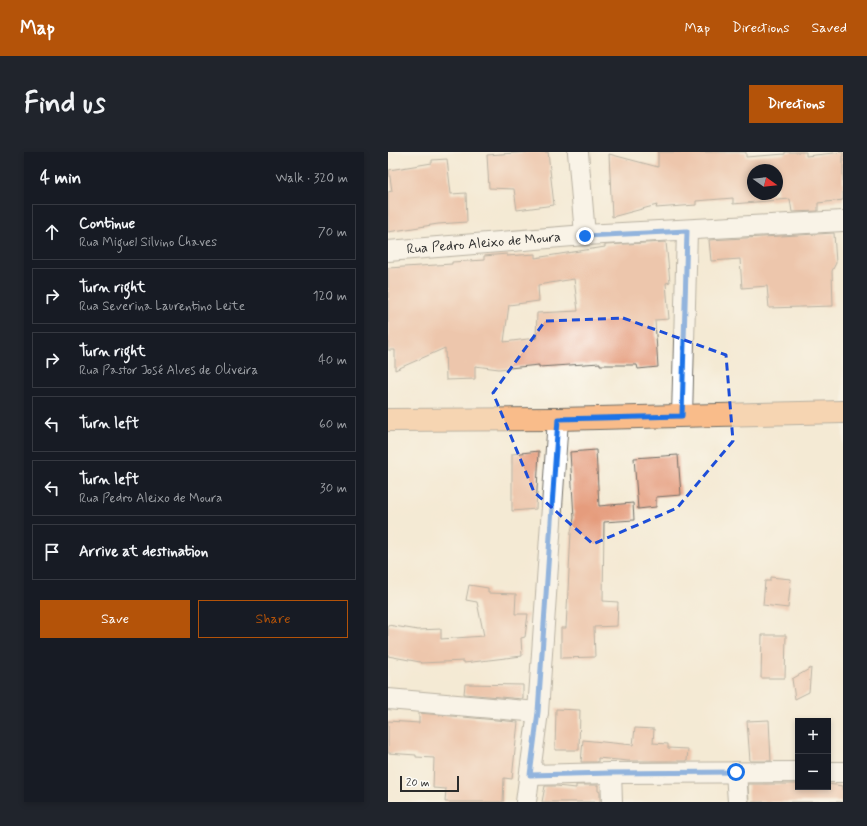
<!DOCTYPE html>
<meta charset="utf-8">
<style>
body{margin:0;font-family:Mynerve,sans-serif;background:#20242c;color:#f1f3f6}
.controls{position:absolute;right:12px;bottom:12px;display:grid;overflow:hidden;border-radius:0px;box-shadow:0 2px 6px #0003}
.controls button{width:36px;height:36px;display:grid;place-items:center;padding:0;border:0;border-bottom:1px solid #363941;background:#171b24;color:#f1f3f6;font:20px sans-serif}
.compass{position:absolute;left:359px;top:12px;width:36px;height:36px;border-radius:50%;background:#171b24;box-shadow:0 2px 6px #0003;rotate:105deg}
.scale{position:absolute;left:12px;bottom:10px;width:59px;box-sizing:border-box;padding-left:4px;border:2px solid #2b2b2b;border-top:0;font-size:11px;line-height:14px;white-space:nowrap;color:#2b2b2b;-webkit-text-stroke:3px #fdfcf7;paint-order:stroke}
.stop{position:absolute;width:12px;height:12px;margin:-9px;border:3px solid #1a73e8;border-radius:50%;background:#fff}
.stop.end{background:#1a73e8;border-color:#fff;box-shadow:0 1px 4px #0008}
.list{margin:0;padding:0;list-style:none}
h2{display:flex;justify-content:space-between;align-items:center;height:52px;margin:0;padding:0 16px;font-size:17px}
h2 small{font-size:13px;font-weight:400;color:#9ea1a6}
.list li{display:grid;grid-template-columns:26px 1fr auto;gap:12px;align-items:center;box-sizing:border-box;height:56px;margin:0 8px 8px;padding:0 8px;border:1px solid #363941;border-radius:0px}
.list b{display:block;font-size:15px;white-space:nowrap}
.list p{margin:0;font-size:13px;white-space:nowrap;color:#9ea1a6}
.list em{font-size:13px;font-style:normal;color:#9ea1a6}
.actions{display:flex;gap:8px;padding:12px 16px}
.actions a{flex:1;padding:9px 0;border:1px solid #b45309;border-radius:0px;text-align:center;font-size:14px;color:#b45309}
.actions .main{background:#b45309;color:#fff}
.icon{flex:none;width:22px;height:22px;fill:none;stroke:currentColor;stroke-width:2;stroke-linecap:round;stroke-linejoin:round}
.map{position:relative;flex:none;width:455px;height:650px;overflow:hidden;border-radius:0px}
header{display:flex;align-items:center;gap:24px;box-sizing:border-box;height:56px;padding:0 20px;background:#b45309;color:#fff}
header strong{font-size:19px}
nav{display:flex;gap:22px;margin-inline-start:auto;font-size:14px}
.intro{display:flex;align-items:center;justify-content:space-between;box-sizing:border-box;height:96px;padding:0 24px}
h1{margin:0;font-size:28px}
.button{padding:10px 18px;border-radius:0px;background:#b45309;color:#fff;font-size:14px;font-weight:700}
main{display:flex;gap:24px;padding:0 24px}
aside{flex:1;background:#171b24;border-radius:0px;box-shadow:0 2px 6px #0003}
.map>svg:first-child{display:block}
</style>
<header>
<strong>Map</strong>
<nav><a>Map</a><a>Directions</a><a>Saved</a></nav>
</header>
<div class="intro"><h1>Find us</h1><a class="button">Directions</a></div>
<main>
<aside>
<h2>4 min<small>Walk · 320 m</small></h2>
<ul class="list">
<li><svg class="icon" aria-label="ahead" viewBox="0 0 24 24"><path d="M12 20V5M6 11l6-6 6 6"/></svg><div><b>Continue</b><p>Rua Miguel Silvino Chaves</p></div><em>70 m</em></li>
<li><svg class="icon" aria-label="right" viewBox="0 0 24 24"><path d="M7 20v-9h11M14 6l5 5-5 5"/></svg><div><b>Turn right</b><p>Rua Severina Laurentino Leite</p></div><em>120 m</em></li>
<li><svg class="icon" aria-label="right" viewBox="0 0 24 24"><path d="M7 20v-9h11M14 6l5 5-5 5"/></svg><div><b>Turn right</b><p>Rua Pastor José Alves de Oliveira</p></div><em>40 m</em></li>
<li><svg class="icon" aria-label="left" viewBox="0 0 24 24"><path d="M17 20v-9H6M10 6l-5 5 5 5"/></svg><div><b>Turn left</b></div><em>60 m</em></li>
<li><svg class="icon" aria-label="left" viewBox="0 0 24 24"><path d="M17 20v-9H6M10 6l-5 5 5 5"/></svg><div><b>Turn left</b><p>Rua Pedro Aleixo de Moura</p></div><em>30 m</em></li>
<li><svg class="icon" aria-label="arrive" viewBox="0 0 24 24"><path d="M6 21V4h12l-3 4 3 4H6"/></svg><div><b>Arrive at destination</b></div></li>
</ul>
<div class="actions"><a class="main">Save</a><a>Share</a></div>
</aside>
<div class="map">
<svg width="455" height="650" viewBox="0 0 455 650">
<rect width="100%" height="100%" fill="#fdfcf7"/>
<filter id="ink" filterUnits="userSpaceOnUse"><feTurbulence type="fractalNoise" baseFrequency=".025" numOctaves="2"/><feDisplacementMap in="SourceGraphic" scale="8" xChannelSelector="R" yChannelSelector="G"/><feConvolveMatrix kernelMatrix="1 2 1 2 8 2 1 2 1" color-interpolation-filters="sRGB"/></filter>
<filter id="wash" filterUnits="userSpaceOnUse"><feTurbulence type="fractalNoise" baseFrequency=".012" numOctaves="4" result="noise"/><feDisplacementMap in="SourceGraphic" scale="16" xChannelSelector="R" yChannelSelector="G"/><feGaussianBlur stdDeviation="0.9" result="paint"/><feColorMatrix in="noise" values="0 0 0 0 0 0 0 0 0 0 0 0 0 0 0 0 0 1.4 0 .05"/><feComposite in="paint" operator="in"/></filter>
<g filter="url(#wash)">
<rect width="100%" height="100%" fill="#f4ead4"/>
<g id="blocks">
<!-- building -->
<g fill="#e59c7d" fill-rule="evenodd">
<path d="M141,0H160L166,53L129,58L126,37L101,36L99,3Z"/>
<path d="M270,0H358V5L397,2V0H418V4L455,0V48L430,51V59L404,60L402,47L345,52V46L308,49V53L268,56L269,53L224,65L221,2L270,15ZM365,18H389V42H365Z"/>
<path d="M59,7L63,42L78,41L79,70L50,72L0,80V40L4,39L1,18L44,11V8Z"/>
<path d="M446,81L448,111L444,119L445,154L381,156L379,134L354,136L352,107L323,109L321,88Z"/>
<path d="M278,90L282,130L278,131L281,167L267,168L270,215L250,217L249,213H212V211L151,215V213L111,217L87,214V227L58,228L57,196L7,218V198H0V116L64,112V110L96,108V104L119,102V104L147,102V106L217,95V93ZM186,127L190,159L149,161L148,186L116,190L121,153L151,149L150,133Z"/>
<path d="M208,298L211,354L245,351L246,368L216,370L215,449L230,450L229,474L206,475L207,505L173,506V476H178L183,380L186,366L182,300Z"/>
<path d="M151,299L148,357L124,359V302Z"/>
<path d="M290,303L293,343L268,345V355L250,357L246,306Z"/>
<path d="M382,425L403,427L400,456L375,453L377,429H382Z"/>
<path d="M81,433L100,436V441L128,442L127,462H140L137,485L133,486L134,504L76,511V509L33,511L32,510L0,504V473L30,478L53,477V487L96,484L89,450L78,448Z"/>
<path d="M374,483H398L397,526H373Z"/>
<path d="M423,516L421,540L407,547L404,527Z"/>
<path d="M77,532L135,533V547L76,542Z"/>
<path d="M168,557L192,558L191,598H167Z"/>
<path d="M31,561L130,570L124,627L116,626L115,650H57L58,637L45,636L46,606L28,605V603L0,601V569L31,571Z"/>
<path d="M381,568L383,609H362L359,569Z"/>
<path d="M247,576L266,577L265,591L280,592V596L300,597L299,609H240L210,606V610H193L195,588L245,593Z"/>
<path d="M360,632H410V635H440V632L455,634V650H361Z"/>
<path d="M188,633H210V639L212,640V650H154L157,634H168L188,636Z"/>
</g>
</g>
</g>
<g filter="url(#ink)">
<use href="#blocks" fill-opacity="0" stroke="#716e66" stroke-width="1"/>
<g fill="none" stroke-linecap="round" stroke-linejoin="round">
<!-- minor casing -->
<g stroke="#716e66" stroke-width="22">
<g id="minor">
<path d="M190,0L197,83"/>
<path id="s1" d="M0,99L197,83L455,69"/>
<path d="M294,264L299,79"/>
<path d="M0,547L150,560"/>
<path d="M348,620L350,650"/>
<path d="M440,620H455"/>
<path d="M223,621L224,650"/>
<path d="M142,623L223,621L410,620"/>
<path d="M138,650L150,560L170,267"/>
</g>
</g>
<!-- primary casing -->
<g stroke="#716e66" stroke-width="24">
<path id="primary" d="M0,268L170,267L455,260"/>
</g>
<!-- minor -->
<use href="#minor" stroke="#fff" stroke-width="20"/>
<!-- primary -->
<use href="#primary" stroke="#f9bc8a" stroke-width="22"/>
</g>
</g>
<g fill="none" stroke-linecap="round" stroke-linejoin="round" filter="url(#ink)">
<!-- route -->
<path stroke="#1a73e8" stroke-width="5" d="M197,84L299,79L294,264L170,267L150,560L142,623L223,621L348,620"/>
</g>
<!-- marked area -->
<path d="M0 0H455V650H0ZM235,166L338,203L345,289L289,356L205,392L146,340L105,241L157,169Z" fill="#f4ead4" fill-opacity=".55" fill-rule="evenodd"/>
<path fill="none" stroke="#1d4ed8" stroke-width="3" stroke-dasharray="8 5" stroke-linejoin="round" d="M235,166L338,203L345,289L289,356L205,392L146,340L105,241L157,169Z"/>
<g text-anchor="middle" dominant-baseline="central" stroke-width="3" stroke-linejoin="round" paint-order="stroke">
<!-- street labels -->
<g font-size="14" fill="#2b2b2b" stroke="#fdfcf7">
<text stroke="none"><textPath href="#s1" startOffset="96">Rua Pedro Aleixo de Moura</textPath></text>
</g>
</g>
</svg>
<div class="controls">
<button>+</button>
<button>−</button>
</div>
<svg class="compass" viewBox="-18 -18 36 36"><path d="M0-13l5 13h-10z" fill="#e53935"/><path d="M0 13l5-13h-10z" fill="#9ea1a6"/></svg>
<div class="scale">20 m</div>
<div class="stop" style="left:348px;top:620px"></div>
<div class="stop end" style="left:197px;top:84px"></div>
</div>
</main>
